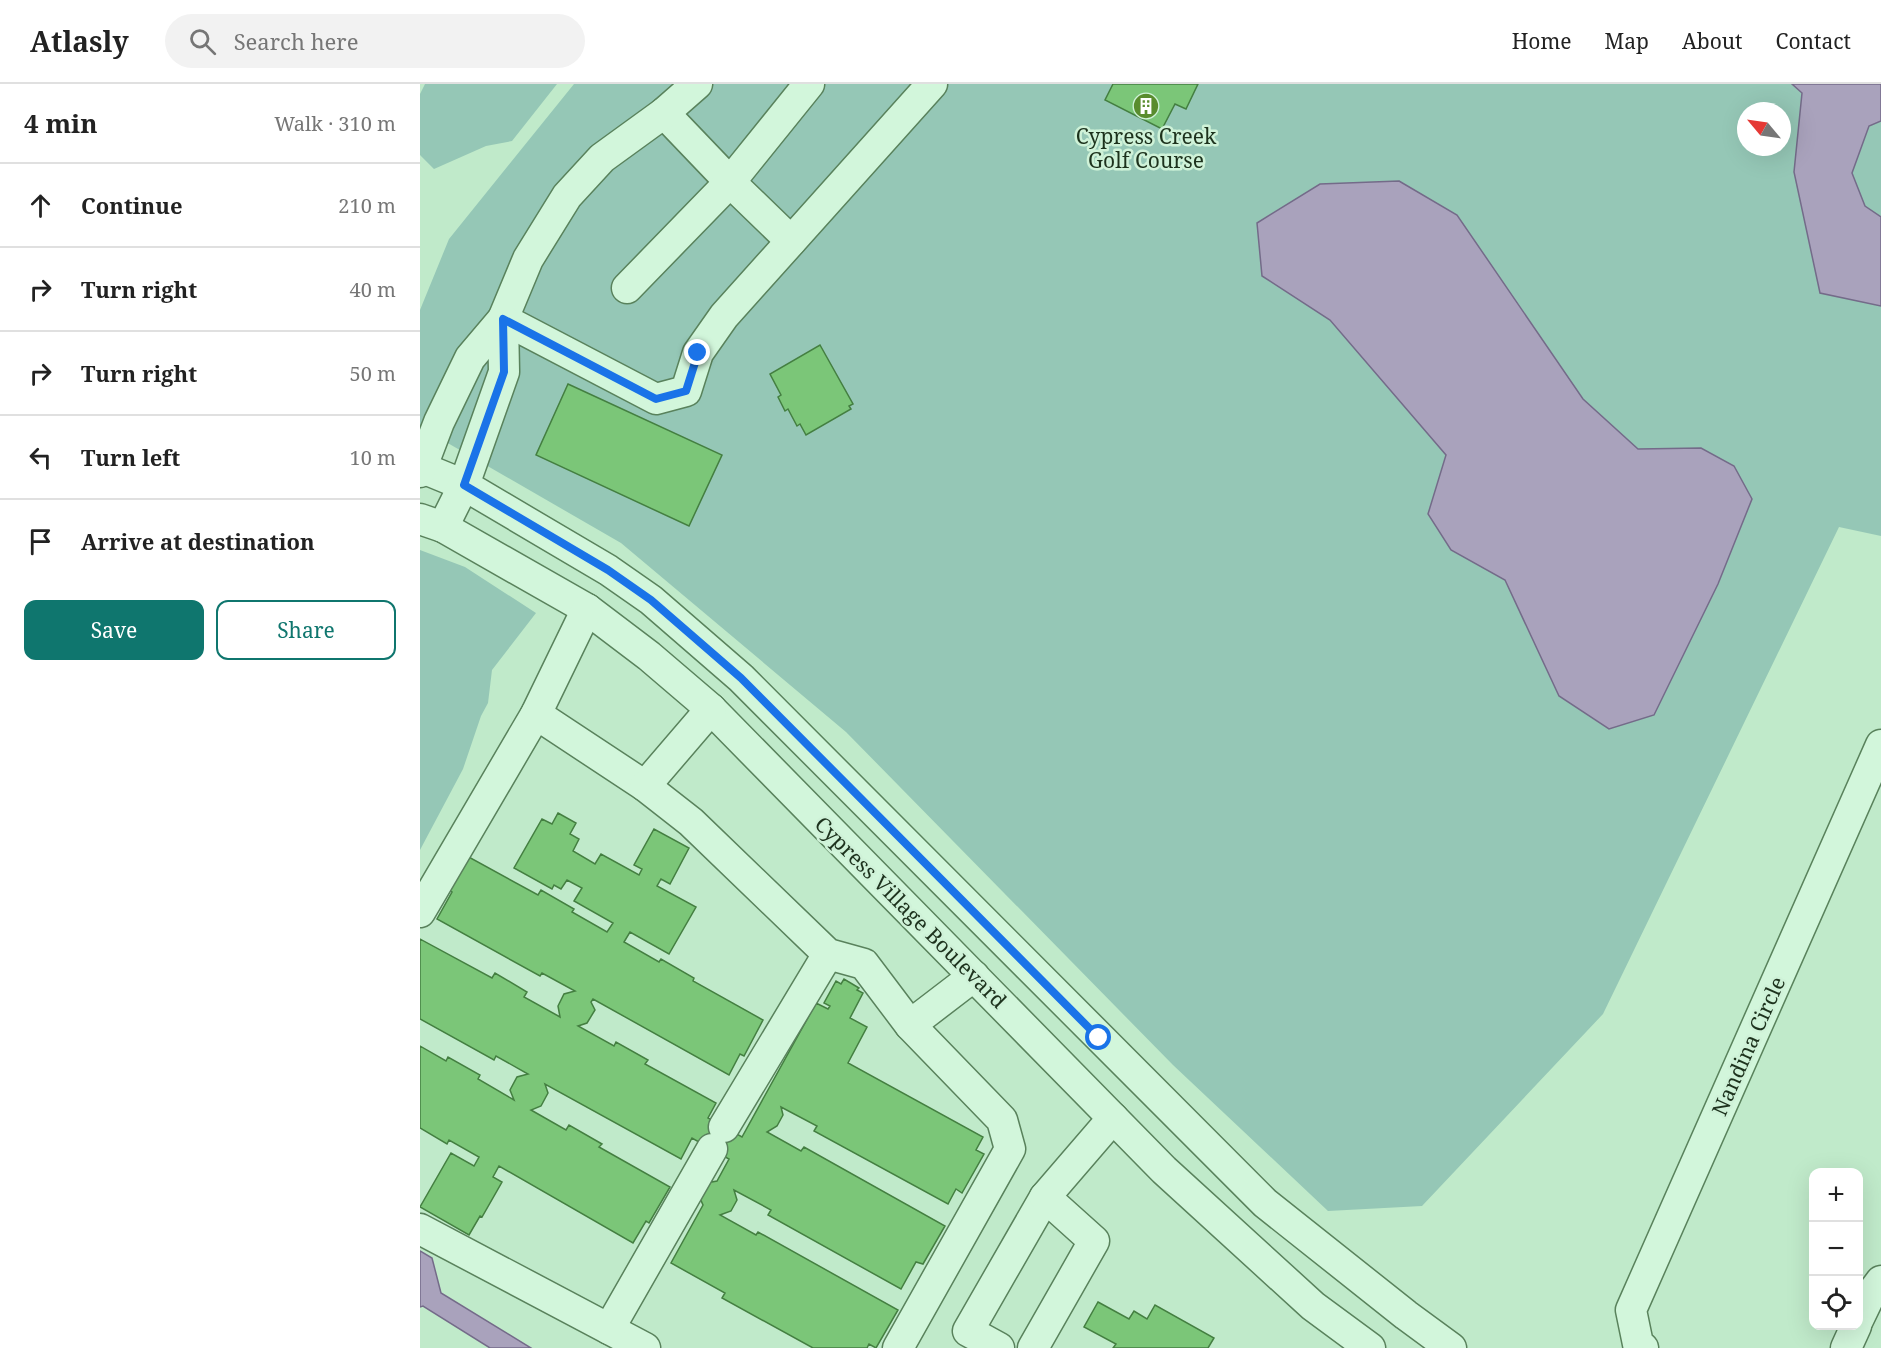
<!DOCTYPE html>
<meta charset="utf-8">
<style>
body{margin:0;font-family:"Noto Serif",serif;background:#f2f2f2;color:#222}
.controls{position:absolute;right:18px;bottom:18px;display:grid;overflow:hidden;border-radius:12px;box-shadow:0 6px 24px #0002}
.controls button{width:54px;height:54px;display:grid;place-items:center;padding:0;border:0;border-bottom:2px solid #e0e0e0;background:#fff;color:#222;font:30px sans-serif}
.compass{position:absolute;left:1317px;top:18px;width:54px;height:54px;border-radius:50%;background:#fff;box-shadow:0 6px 24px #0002;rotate:299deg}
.stop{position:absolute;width:18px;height:18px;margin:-14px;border:4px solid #1a73e8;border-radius:50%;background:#fff}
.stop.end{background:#1a73e8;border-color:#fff;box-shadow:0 2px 6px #0008}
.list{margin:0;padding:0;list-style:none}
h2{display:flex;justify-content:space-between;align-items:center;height:78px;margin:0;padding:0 24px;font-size:26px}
h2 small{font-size:20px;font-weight:400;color:#767676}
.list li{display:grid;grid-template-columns:39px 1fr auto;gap:18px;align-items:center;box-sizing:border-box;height:84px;padding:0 24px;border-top:2px solid #e0e0e0}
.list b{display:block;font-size:22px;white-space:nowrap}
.list em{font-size:20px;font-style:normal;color:#767676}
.actions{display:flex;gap:12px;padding:18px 24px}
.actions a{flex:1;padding:14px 0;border:2px solid #0f766e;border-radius:12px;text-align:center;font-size:21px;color:#0f766e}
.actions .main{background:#0f766e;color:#fff}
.icon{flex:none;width:33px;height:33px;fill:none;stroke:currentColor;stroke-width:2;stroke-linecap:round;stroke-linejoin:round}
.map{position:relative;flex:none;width:1461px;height:1264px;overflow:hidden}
header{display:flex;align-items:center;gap:36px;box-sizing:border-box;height:84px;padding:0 30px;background:#fff;border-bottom:2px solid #e0e0e0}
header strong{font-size:28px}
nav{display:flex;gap:33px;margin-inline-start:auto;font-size:21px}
.search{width:420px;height:54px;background:#f2f2f2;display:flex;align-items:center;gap:15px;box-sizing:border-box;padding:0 21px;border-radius:33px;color:#767676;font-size:22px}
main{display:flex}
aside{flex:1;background:#fff}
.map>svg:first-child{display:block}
</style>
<header>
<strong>Atlasly</strong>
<div class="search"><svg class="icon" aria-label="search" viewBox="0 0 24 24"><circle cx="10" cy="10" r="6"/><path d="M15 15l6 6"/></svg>Search here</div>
<nav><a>Home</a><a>Map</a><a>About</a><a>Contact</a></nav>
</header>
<main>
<aside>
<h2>4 min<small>Walk · 310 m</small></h2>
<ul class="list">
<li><svg class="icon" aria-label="ahead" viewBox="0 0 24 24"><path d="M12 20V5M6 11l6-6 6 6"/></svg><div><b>Continue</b></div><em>210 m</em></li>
<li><svg class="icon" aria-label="right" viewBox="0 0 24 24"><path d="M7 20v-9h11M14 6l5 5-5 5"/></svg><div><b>Turn right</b></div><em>40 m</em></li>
<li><svg class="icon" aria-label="right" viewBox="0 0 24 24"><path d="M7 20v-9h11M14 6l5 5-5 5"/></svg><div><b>Turn right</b></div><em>50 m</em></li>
<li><svg class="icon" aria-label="left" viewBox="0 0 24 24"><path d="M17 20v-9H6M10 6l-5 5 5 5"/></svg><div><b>Turn left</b></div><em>10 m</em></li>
<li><svg class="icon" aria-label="arrive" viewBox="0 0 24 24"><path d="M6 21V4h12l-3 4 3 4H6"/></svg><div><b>Arrive at destination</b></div></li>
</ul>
<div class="actions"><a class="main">Save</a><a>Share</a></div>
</aside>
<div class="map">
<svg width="1461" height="1264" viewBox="0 0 1461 1264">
<rect width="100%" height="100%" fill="#c0eaca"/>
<!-- green -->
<g fill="#95c7b6" fill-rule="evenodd">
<path d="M5,0H137L92,57L66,62L14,85L0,71V10Z"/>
<path d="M154,0H1461V452L1419,443L1183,930L1002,1122L908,1127L753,981L426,648L201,459L0,343V226L29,155ZM1326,27H1362V63H1326Z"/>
<path d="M0,466L45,483L116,529L72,586L68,619L61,632L43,685L0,766Z"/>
</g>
<!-- water -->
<g fill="#a9a2bc" stroke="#746b89" stroke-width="1.5">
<path d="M1372,0H1461V37L1449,42L1432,89L1445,122L1461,133V222L1400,209L1374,88L1382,9Z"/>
<path d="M979,97L1037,131L1163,315L1218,365L1281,364L1314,382L1332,415L1298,500L1234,631L1189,645L1139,612L1085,496L1031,466L1008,430L1026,371L910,236L842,192L837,139L900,100Z"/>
<path d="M0,1167L12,1174L21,1209L111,1264H70L3,1222L0,1223Z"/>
</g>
<!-- building -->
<g fill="#7bc678" stroke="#447f41" stroke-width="1.5">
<path d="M693,0H778L766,25L755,20L742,45L685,16Z"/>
<path d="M400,261L433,320L429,322L431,325L386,351L380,340L377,342L368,325L365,327L358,313L361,311L350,290Z"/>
<path d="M148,300L302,371L269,442L116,371Z"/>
<path d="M138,729L156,739L150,750L159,755L153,767L175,780L181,770L219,791L222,785L214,781L234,745L269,764L250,800L241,795L237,802L276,823L249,870L210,848L204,858L239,878L241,875L274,894L273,897L343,936L324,972L320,970L309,991L173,915L171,918L175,926L167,939L158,942L194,962L196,958L228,976L225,980L296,1019L288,1034L322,1053L396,919L408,925L410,922L404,919L416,897L421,900L424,895L439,904L437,906L443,909L430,934L447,943L428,979L563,1053L556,1066L564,1070L542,1109L536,1105L528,1120L394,1047L397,1042L361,1023L363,1031L357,1042L347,1048L381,1067L384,1063L525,1142L503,1180L496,1178L481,1205L348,1131L351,1126L314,1106L317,1116L311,1127L300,1131L336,1151L338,1148L478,1226L456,1264L449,1260L447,1264H393L302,1214L305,1209L251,1179L283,1121L279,1112L286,1099L297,1097L309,1075L272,1054L261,1075L125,1000L128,1009L121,1022L111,1026L146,1046L149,1041L182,1060L179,1063L250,1103L229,1139L226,1137L213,1159L79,1082L73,1093L82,1098L62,1133L60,1132L49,1151L0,1123L31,1069L54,1082L59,1073L29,1056L27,1060L0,1044V962L26,977L28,973L60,991L58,995L94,1016L90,1006L97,993L108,990L76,972L74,976L0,935V855L72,894L75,889L107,908L104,913L140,933L138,922L144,910L155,907L122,889L120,892L17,835L32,808L28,806L47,772L118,811L121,806L154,825L152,828L187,848L193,839L154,817L162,804L147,796L141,805L134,801L132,805L94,784L122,735L132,740Z"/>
<path d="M678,1218L709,1235L714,1227L727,1235L735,1221L794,1254L788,1264H693L696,1260L664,1243Z"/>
</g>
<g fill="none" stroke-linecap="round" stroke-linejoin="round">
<!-- minor casing -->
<g stroke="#59825c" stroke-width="33">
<g id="minor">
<path d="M244,29L310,98L371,157"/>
<path d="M207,204L310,98L389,0"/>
<path d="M83,235L236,315L266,307L278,269L304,232L512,0"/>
<path d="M0,383L44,401L188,486L231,516L321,594L845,1119L986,1231L1031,1264"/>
<path d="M0,388L19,338L50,274L83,235L108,175L147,112L182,74L244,29L277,0"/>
<path d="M0,435L23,443L167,525L229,572L291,625L744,1086L893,1222L950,1264"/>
<path d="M23,443L44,401L84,288L83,235"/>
<path d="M116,630L225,702L291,625"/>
<path d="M225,702L271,738L408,870L444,880L490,941L582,1036L590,1065L478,1264"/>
<path d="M0,828L116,630L167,525"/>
<path d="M490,941L554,892"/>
<path d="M304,1043L408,870"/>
<path d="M0,1145L225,1264"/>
<path d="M1438,1236L1449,1213L1461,1197"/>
<path d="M189,1245L292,1065"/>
<path d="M579,1264L548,1247L625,1113L693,1034"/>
<path d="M613,1264L674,1157L625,1113"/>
<path d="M1223,1264L1218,1260L1211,1226L1461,661"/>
<path d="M1426,1264L1436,1242"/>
</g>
</g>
<!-- minor -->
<use href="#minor" stroke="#d2f6db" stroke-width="30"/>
</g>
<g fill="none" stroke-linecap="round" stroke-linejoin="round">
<!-- route -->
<path stroke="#1a73e8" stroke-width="8" d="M278,269L266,307L236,315L83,235L84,288L44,401L188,486L231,516L321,594L679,954"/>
</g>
<!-- icons -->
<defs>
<g id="building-disc" transform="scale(1.35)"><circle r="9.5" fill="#598c2e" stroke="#cff2d8"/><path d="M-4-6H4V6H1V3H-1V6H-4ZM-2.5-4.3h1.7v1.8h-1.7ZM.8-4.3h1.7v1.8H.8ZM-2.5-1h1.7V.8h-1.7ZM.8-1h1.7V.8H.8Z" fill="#fff"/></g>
</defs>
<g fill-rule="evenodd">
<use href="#building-disc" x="726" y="22"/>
</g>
<g text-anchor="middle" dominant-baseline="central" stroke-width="5" stroke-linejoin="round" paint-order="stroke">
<!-- poi labels -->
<g font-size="21" fill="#1d321d" stroke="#cff2d8">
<text x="726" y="52">Cypress Creek<tspan x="726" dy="24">Golf Course</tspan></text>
</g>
<!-- street labels -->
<g font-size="21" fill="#1d321d" stroke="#cff2d8">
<text transform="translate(491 828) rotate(45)">Cypress Village Boulevard</text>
<text transform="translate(1328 962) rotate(-66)">Nandina Circle</text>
</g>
</g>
</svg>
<div class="controls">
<button>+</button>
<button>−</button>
<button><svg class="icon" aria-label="locate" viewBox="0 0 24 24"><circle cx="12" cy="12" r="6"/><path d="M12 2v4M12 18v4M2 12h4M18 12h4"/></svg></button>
</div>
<svg class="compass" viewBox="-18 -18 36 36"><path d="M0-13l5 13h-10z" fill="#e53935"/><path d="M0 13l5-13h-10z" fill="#767676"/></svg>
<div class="stop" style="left:679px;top:954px"></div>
<div class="stop end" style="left:278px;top:269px"></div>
</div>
</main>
